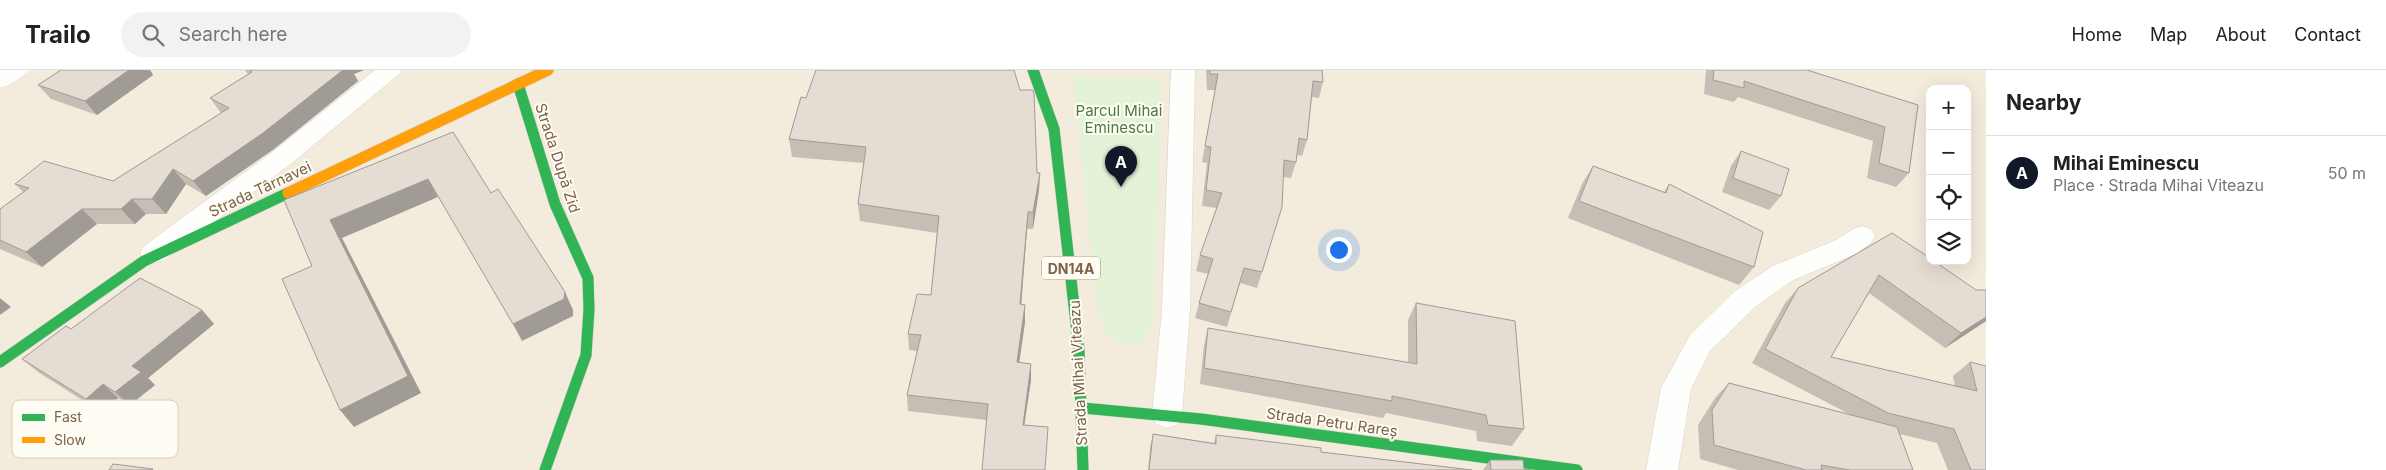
<!DOCTYPE html>
<meta charset="utf-8">
<style>
body{margin:0;font-family:Inter,sans-serif;background:#f2f2f2;color:#222}
.controls{position:absolute;right:15px;top:15px;display:grid;overflow:hidden;border-radius:10px;box-shadow:0 5px 20px #0002}
.controls button{width:45px;height:45px;display:grid;place-items:center;padding:0;border:0;border-bottom:1px solid #e0e0e0;background:#fff;color:#222;font:25px sans-serif}
.you{position:absolute;left:1338px;top:179px;width:18px;height:18px;margin:-12px;border:4px solid #fff;border-radius:50%;background:#1a73e8;box-shadow:0 0 0 8px #1a73e833}
.badge{display:grid;place-items:center;width:32px;height:32px;border-radius:50%;background:#111827;color:#fff;font-size:16px;font-weight:700}
.pin{position:absolute;translate:-50% -41px;filter:drop-shadow(0 1px 2px #0008)}
.pin::after{content:'';position:absolute;top:26px;width:18px;height:15px;background:inherit;clip-path:polygon(0 0,100% 0,50% 100%)}
.list{margin:0;padding:0;list-style:none}
h2{display:flex;justify-content:space-between;align-items:center;height:65px;margin:0;padding:0 20px;font-size:21px}
h2 small{font-size:16px;font-weight:400;color:#767676}
.list li{display:grid;grid-template-columns:32px 1fr auto;gap:15px;align-items:center;box-sizing:border-box;height:75px;padding:0 20px;border-top:1px solid #e0e0e0}
.list b{display:block;font-size:19px;white-space:nowrap}
.list p{margin:0;font-size:16px;white-space:nowrap;color:#767676}
.list em{font-size:16px;font-style:normal;color:#767676}
.icon{flex:none;width:28px;height:28px;fill:none;stroke:currentColor;stroke-width:2;stroke-linecap:round;stroke-linejoin:round}
.map{position:relative;flex:none;width:1986px;height:400px;overflow:hidden}
header{display:flex;align-items:center;gap:30px;box-sizing:border-box;height:70px;padding:0 25px;background:#fff;border-bottom:1px solid #e0e0e0}
header strong{font-size:24px}
nav{display:flex;gap:28px;margin-inline-start:auto;font-size:18px}
.search{width:350px;height:45px;background:#f2f2f2;display:flex;align-items:center;gap:12px;box-sizing:border-box;padding:0 18px;border-radius:28px;color:#767676;font-size:19px}
main{display:flex}
aside{flex:1;background:#fff}
.map>svg:first-child{display:block}
</style>
<header>
<strong>Trailo</strong>
<div class="search"><svg class="icon" aria-label="search" viewBox="0 0 24 24"><circle cx="10" cy="10" r="6"/><path d="M15 15l6 6"/></svg>Search here</div>
<nav><a>Home</a><a>Map</a><a>About</a><a>Contact</a></nav>
</header>
<main>
<div class="map">
<svg width="1986" height="400" viewBox="0 0 1986 400">
<rect width="100%" height="100%" fill="#faf7ee"/>
<!-- residential -->
<path fill="#f3ebdc" fill-rule="evenodd" d="M32,0H1986V400H0V20ZM1930,19H1967V191H1930Z"/>
<!-- green -->
<path fill="#e4f2d8" d="M1073,6L1161,9L1154,254L1140,275C1111,274 1105,266 1097,239Z"/>
<g fill="none" stroke-linecap="round" stroke-linejoin="round">
<!-- street casing -->
<g stroke="#dad4cc" stroke-width="1">
<g id="street">
<path d="M0,0H28C22,9 10,15 0,18Z"/>
<path d="M375,0H402L398,5L293,92L164,190L154,193L144,190L140,183L144,176L275,80Z"/>
<path d="M1171,0H1195L1190,240L1182,345L1178,354L1167,358L1156,354L1152,345L1162,240Z"/>
<path d="M1862,156L1871,159L1875,166L1871,173L1856,184L1793,210L1755,237L1710,281L1691,319L1678,400H1646L1661,318L1690,265L1735,221L1773,196L1836,170L1853,159Z"/>
</g>
</g>
<!-- fast casing -->
<g stroke="#d8d3c9" stroke-width="12">
<g id="fast">
<path d="M1033,0L1054,59L1079,280L1083,400"/>
<path d="M518,14L555,134L588,208L589,239L586,285L545,400"/>
<path d="M0,292L144,191L288,123"/>
<path d="M1083,338L1201,349L1577,400"/>
</g>
</g>
<!-- slow casing -->
<g stroke="#d8d3c9" stroke-width="12">
<path id="slow" d="M288,123L548,0"/>
</g>
<!-- street -->
<use href="#street" fill="#fefefc" fill-rule="evenodd"/>
<!-- fast -->
<use href="#fast" stroke="#30b455" stroke-width="11"/>
<!-- slow -->
<use href="#slow" stroke="#ff9f0a" stroke-width="11"/>
</g>
<!-- wall -->
<g fill="#c5beb5">
<path d="M61,0H150L153,5L97,45L51,29L38,15Z"/>
<path d="M245,0H364L354,4L358,11L274,79L206,126L186,114L166,144H146L135,154H97L42,197L0,179V139L23,122L15,114L113,111L221,43L210,28L248,4Z"/>
<path d="M1206,0H1322L1323,12L1319,28L1312,27L1307,70L1302,86L1297,85L1296,92L1291,108L1283,107L1282,137L1257,218L1240,213L1227,257L1195,248L1199,233L1208,204L1196,201L1200,185L1217,138L1202,136L1207,93L1202,92L1215,20H1207Z"/>
<path d="M1706,0H1807L1918,35L1909,103L1896,117L1867,108L1873,71L1738,27L1734,32L1704,24Z"/>
<path d="M801,27L1040,103L1039,120L1033,159H1027L1021,234L1025,252L1019,292L1031,310L1024,355L1045,400L987,350L908,341L907,325L917,281L909,280L908,264L931,225L937,163L860,151L858,134L864,93L792,87L789,69Z"/>
<path d="M1741,81L1781,126L1769,140L1722,122L1731,96Z"/>
<path d="M1593,96L1664,122L1669,114L1754,197L1739,215L1568,148L1582,114Z"/>
<path d="M1892,163L1986,251L1945,278L1869,223L1831,287L1955,316L1953,306L1970,292L1986,296V400H1948L1937,373L1900,364L1913,400H1738L1700,389L1698,355L1715,328L1729,313L1849,344L1752,293L1785,233L1798,218Z"/>
<path d="M1416,233L1524,359L1512,376L1477,371L1476,361L1386,343L1383,348L1200,314L1204,275L1208,258L1408,293V250Z"/>
<path d="M202,240L214,254L148,308L155,315L130,335L118,328L101,342L38,302L22,289L71,259Z"/>
<path d="M1153,364L1214,373L1216,365L1321,382L1472,400H1148L1150,377Z"/>
<path d="M1490,390L1524,399L1531,400H1483Z"/>
</g>
<!-- shaded-wall -->
<g fill="#a09b94">
<path d="M129,0H150L153,5L97,45L85,31Z"/>
<path d="M343,0H364L354,4L358,11L274,79L206,126L193,111Z"/>
<path d="M173,99L186,114L166,144L152,129Z"/>
<path d="M1040,103L1039,120L1033,159V142Z"/>
<path d="M428,109L438,127L342,168L421,323L354,357L340,340L330,150Z"/>
<path d="M132,129L146,144L135,154L121,139Z"/>
<path d="M82,139L97,154L42,197L26,182Z"/>
<path d="M1028,142L1027,159L1020,251V234Z"/>
<path d="M565,222L573,240V246L522,271L513,254Z"/>
<path d="M0,228L11,237L0,245Z"/>
<path d="M1025,235V252L1017,308V292Z"/>
<path d="M202,240L214,254L148,308L155,315L130,335L115,322L132,296Z"/>
<path d="M1986,247V251L1945,278L1961,263Z"/>
<path d="M1031,294V310L1022,371L1023,355Z"/>
<path d="M103,314L118,328L101,342L86,329Z"/>
</g>
<!-- building -->
<g fill="#e5ddd3" stroke="#a09b94">
<path d="M61,0H129L85,31L38,15Z"/>
<path d="M250,0H343L263,63L193,111L173,99L152,129H132L121,139H82L26,182L0,170V139L29,118L15,114L44,91L113,111L229,38L210,28L252,2Z"/>
<path d="M816,0H1014L1020,20H1033L1034,23L1037,103H1040L1033,142H1028L1020,234L1025,235L1017,292L1031,294L1023,355L1048,357L1045,400H982L988,334L907,325L921,265L908,264L917,224L931,225L939,146L858,134L866,77L789,69L801,27L806,28Z"/>
<path d="M1210,0H1322L1323,12L1313,11L1307,70L1299,68L1296,92L1284,90L1282,137L1262,202L1244,198L1231,242L1199,233L1213,189L1200,185L1222,123L1206,120L1211,77L1205,76L1218,4H1210Z"/>
<path d="M1714,0H1807L1918,35L1909,103L1879,93L1885,57L1744,11V18L1713,10Z"/>
<path d="M453,62L491,123L498,119L565,222L564,229L513,254L428,109L330,150L408,306L340,340L282,209L312,196L284,130Z"/>
<path d="M1741,81L1789,99L1781,126L1733,108Z"/>
<path d="M1593,96L1666,123L1669,114L1763,162L1754,197L1579,131Z"/>
<path d="M1892,163L1930,188V191H1934L1976,220H1986V247L1961,263L1879,205L1831,287L1977,321L1970,292L1986,296V400H1971L1954,359L1888,343L1765,279L1798,218Z"/>
<path d="M140,208L202,240L132,296L141,302L115,322L103,314L86,329L22,289L66,256L71,259Z"/>
<path d="M1416,233L1515,251L1524,359L1488,355L1486,345L1392,326V331L1204,298L1208,258L1417,294Z"/>
<path d="M1729,313L1897,357L1913,400H1850L1821,395L1822,400H1806L1714,375L1712,340Z"/>
<path d="M1153,364L1216,374V365L1321,378V382L1472,400H1149Z"/>
<path d="M1490,390H1523L1524,399L1531,400H1491Z"/>
<path d="M113,394L153,399L152,400H109Z"/>
</g>
<g text-anchor="middle" dominant-baseline="central" stroke-width="4" stroke-linejoin="round" paint-order="stroke">
<!-- shield labels -->
<rect fill="#fffcf3" stroke="#a4907d" stroke-width="1" x="1042" y="186.5" width="58" height="23" rx="4"/>
<g font-size="14" font-weight="bold" fill="#7d624a">
<text x="1071" y="198">DN14A</text>
</g>
<!-- park labels -->
<g font-size="15" fill="#487d3e" stroke="#fffcf3">
<text x="1119" y="40">Parcul Mihai<tspan x="1119" dy="17">Eminescu</tspan></text>
</g>
<!-- street labels -->
<g font-size="15" fill="#7d624a" stroke="#fffcf3">
<text transform="translate(558 88) rotate(72)">Strada După Zid</text>
<text transform="translate(260 119) rotate(-25)">Strada Târnavei</text>
<text transform="translate(1078 303) rotate(-93)">Strada Mihai Viteazu</text>
<text transform="translate(1332 352) rotate(8)">Strada Petru Rareș</text>
</g>
</g>
<!-- legend -->
<rect x="12" y="330" width="166" height="58" rx="8" fill="#fffcf3" stroke="#d8cec0" stroke-width="1"/>
<rect x="22" y="344" width="23" height="7" fill="#30b455"/>
<rect x="22" y="367" width="23" height="6" fill="#ff9f0a"/>
<g font-size="14" fill="#7d624a">
<text x="54" y="352">Fast</text>
<text x="54" y="375">Slow</text>
</g>
</svg>
<div class="controls">
<button>+</button>
<button>−</button>
<button><svg class="icon" aria-label="locate" viewBox="0 0 24 24"><circle cx="12" cy="12" r="6"/><path d="M12 2v4M12 18v4M2 12h4M18 12h4"/></svg></button>
<button><svg class="icon" aria-label="layers" viewBox="0 0 24 24"><path d="M12 4l9 5-9 5-9-5zM3 14l9 5 9-5"/></svg></button>
</div>
<div class="you"></div>
<div class="pin badge" style="left:1121px;top:117px">A</div>
</div>
<aside>
<h2>Nearby<small></small></h2>
<ul class="list">
<li><span class="badge">A</span><div><b>Mihai Eminescu</b><p>Place · Strada Mihai Viteazu</p></div><em>50 m</em></li>
</ul>
</aside>
</main>
